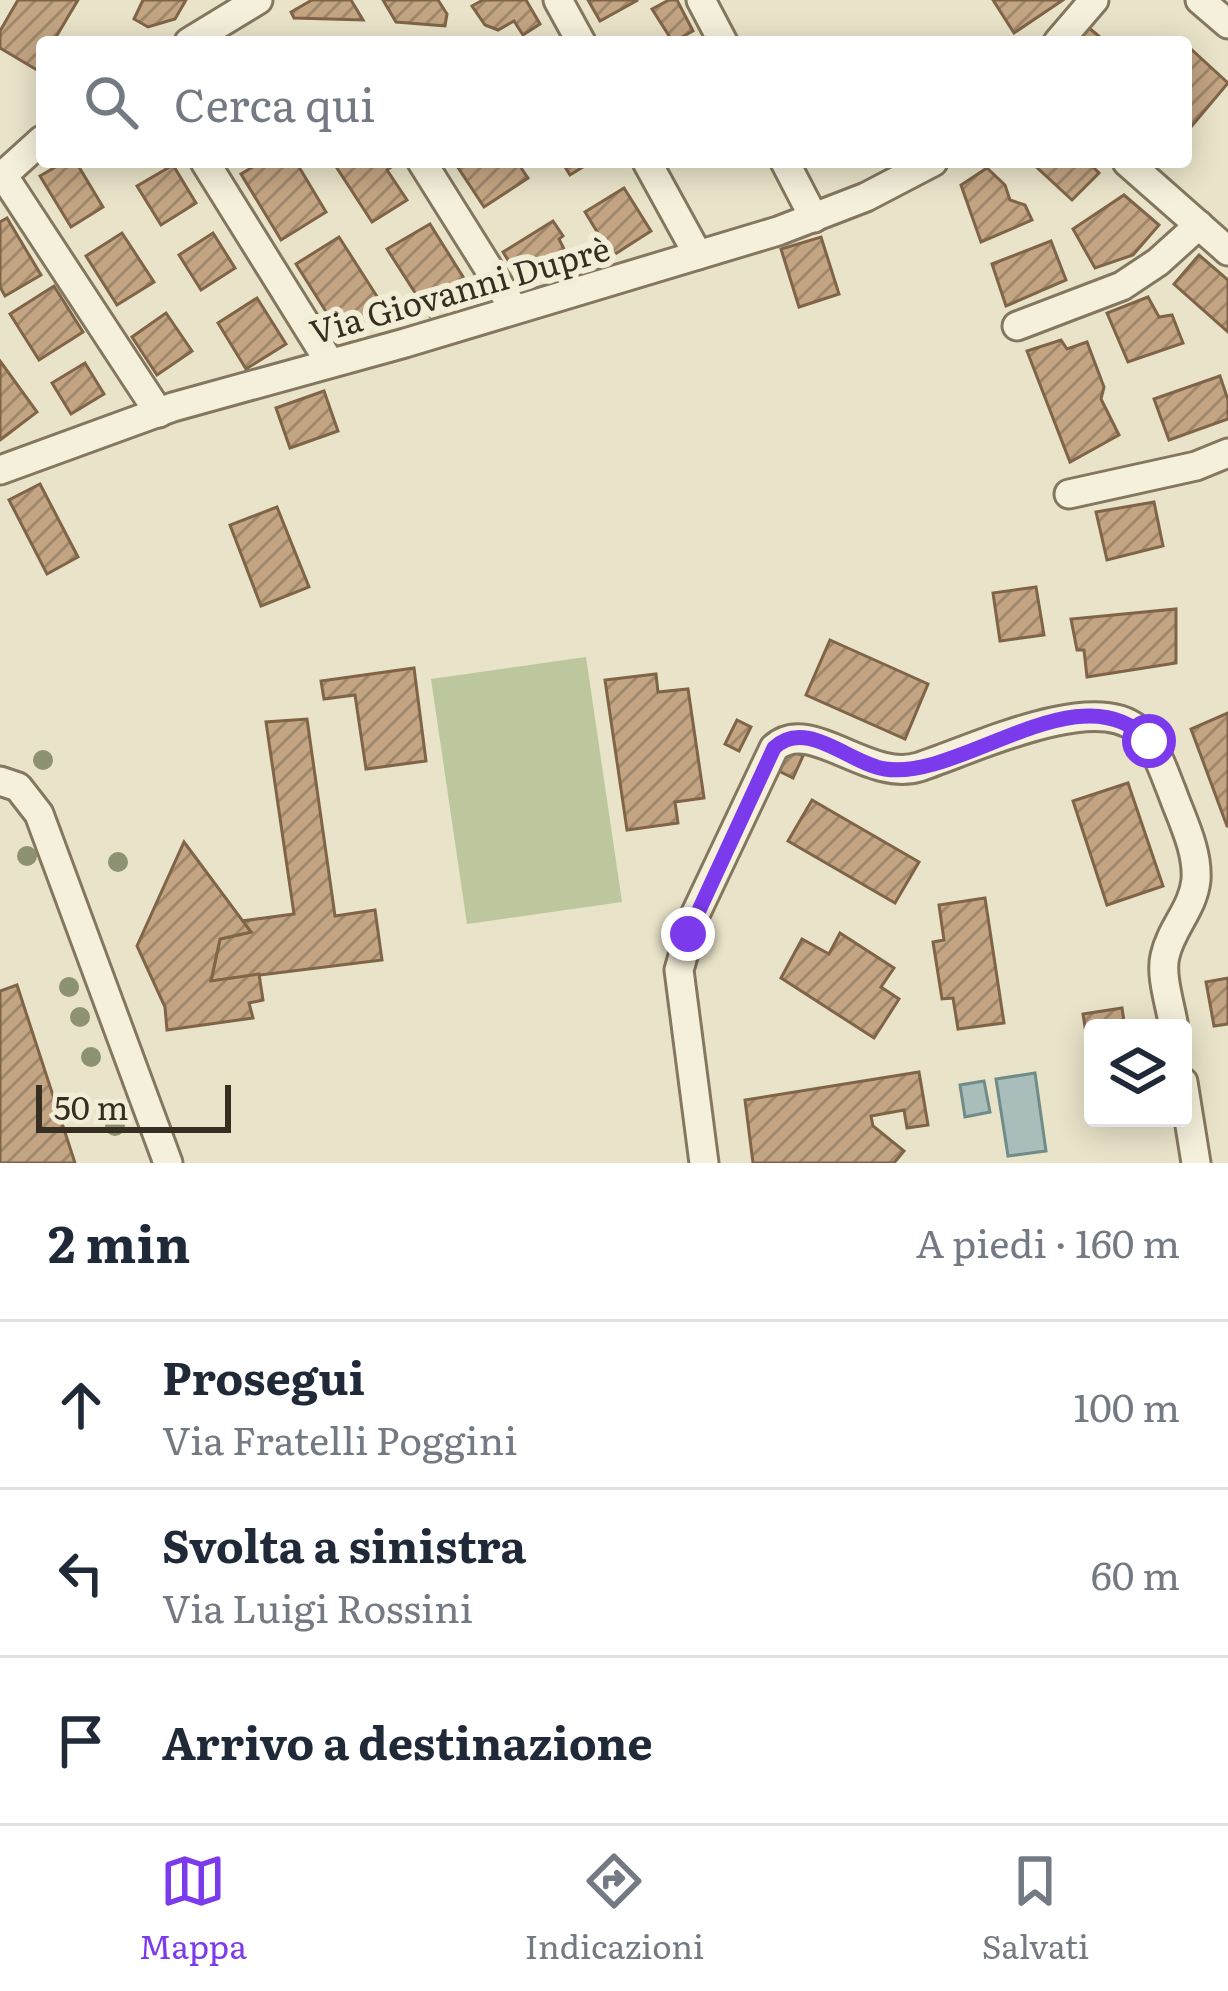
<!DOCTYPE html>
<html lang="it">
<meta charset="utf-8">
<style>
body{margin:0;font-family:Literata,serif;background:#f6f6f7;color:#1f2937}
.controls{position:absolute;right:36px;bottom:36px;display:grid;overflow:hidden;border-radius:12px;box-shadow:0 6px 30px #0003}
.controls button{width:108px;height:108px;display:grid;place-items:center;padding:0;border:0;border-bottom:3px solid #e0e1e3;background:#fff;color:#1f2937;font:60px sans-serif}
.scale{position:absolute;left:36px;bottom:30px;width:195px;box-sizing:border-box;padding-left:12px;border:6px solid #362e21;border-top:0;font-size:33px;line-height:42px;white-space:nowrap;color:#362e21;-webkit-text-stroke:9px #f2edd7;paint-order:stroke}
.stop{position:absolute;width:36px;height:36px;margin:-27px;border:9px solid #7c3aed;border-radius:50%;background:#fff}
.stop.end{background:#7c3aed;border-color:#fff;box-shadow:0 3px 12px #0008}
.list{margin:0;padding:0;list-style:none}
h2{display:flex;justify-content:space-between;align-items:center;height:156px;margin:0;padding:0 48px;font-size:51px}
h2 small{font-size:39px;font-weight:400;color:#747a83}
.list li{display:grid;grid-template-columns:78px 1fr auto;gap:36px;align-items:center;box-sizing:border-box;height:168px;padding:0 48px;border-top:3px solid #e0e1e3}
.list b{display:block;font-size:45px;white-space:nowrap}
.list p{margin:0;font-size:39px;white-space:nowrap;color:#747a83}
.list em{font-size:39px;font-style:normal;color:#747a83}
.icon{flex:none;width:66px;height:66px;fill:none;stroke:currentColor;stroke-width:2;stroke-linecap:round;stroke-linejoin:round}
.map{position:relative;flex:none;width:1228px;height:1163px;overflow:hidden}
.search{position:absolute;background:#fff;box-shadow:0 6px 30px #0003;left:36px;right:36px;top:36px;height:132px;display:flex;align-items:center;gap:30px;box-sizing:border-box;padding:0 42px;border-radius:12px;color:#747a83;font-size:45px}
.sheet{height:660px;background:#fff}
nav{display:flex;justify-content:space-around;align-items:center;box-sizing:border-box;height:168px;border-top:3px solid #e0e1e3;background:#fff;font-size:33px;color:#747a83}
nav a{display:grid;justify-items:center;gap:6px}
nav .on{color:#7c3aed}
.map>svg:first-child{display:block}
</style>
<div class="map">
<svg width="1228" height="1163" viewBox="0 0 1228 1163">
<defs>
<pattern id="building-hatch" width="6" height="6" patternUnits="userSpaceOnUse" patternTransform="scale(3)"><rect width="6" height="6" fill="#c3a583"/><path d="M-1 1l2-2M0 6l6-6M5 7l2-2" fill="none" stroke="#9f876b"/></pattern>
</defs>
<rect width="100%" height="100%" fill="#e9e3c9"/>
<!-- grass -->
<path fill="#bdc79e" d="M586,657L622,902L467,924L431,679Z"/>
<!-- water -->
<g fill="#a9beba" stroke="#708c88" stroke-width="3">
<path d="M1035,1073L1046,1151L1008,1156L996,1079Z"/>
<path d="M984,1081L990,1112L965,1117L960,1085Z"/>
</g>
<!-- building -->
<g fill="url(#building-hatch)" stroke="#806448" stroke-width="3">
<path d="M18,0H78L53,42H42V61L37,70L0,48V31Z"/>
<path d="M143,0H186L175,19L148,27L134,19Z"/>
<path d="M312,0H351L363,20L294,18L291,12Z"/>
<path d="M383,0H438L447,14L445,26L396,22Z"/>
<path d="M483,0H526L540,24L523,35L514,21L498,30L485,25L472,6Z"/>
<path d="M588,0H638L600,21Z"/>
<path d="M669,0H677L693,31L673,42L652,9Z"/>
<path d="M993,0H1063L1014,33Z"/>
<path d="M1089,28L1106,42H1077Z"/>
<path d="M1192,50L1228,83L1186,133V57Z"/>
<path d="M64,162H76L103,207L71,227L40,176Z"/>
<path d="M261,162H296L326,212L281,240L241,174Z"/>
<path d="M333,162H392L394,165L387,170L407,200L372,222Z"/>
<path d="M517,162L528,178L484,207L455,163Z"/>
<path d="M562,162H591L570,175Z"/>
<path d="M1031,162H1088L1099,173L1072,200Z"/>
<path d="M173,165L196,203L161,225L137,186Z"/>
<path d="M987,168L1005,185L1010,200L1025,205L1032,220L981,242L961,185Z"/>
<path d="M624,188L651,231L612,256L585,212Z"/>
<path d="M1124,195L1159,225L1133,255L1095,268L1073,229Z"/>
<path d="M7,218L41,275L5,296L0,287V222Z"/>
<path d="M553,221L563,236L559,239L567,255L515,271L503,252Z"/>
<path d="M430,224L475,296L452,308L448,303L430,316L387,249Z"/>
<path d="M122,233L154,282L117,305L86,256Z"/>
<path d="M213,233L235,268L201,290L179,255Z"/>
<path d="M339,237L385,309L342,337L296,264Z"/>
<path d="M821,237L839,294L799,307L781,249Z"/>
<path d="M1051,241L1066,280L1006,306L992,264Z"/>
<path d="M1199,255L1228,280V332L1174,284Z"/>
<path d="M54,286L83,332L39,360L10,314Z"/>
<path d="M1148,297L1159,317L1172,315L1183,343L1128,362L1107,313Z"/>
<path d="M257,298L286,344L246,369L218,323Z"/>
<path d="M166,313L192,351L157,375L132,337Z"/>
<path d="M1061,340L1067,349L1087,342L1104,387L1101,399L1119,435L1070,462L1027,351Z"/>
<path d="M0,361L37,412L0,440Z"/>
<path d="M85,363L104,394L71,414L52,383Z"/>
<path d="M1220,376L1228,400V419L1169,440L1154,399Z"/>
<path d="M324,391L338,431L290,448L276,408Z"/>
<path d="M40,484L78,557L47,574L9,500Z"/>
<path d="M1154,502L1163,546L1107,560L1096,512Z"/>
<path d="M277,507L309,587L261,606L230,525Z"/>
<path d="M1036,587L1044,635L1000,641L993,593Z"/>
<path d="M1176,609V663L1087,677L1084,650H1077L1071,619Z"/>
<path d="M830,640L928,684L905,739L806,695Z"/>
<path d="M414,668L426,761L366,769L355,695L324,699L321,681Z"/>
<path d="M656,674L658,692L688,689L704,798L675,802L678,823L627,830L605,680Z"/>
<path d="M1228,713V826H1227L1191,729Z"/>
<path d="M307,719L335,916L375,910L382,960L211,981L220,939L251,932L242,921L294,914L266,722Z"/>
<path d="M737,720L751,727L739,751L725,744Z"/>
<path d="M787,748L803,756L793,778L777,770Z"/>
<path d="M1128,783L1163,886L1107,905L1073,801Z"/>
<path d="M812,800L919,862L895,903L788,841Z"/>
<path d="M184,842L251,932L220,939L211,981L259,974L263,1000L249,1003L253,1018L167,1030L165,1007L137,946Z"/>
<path d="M985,898L1004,1023L958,1029L953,998L942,999L933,942L944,940L939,905Z"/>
<path d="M840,933L894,968L881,987L899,999L874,1038L781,978L802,939L829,954Z"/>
<path d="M1228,978V1024L1214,1026L1206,982Z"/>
<path d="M17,985L75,1163H0V991Z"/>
<path d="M1122,1008L1125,1028H1093V1079L1083,1014Z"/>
<path d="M919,1072L928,1125L907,1128L904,1110L871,1116L873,1126L904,1151L894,1163H753L745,1100Z"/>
</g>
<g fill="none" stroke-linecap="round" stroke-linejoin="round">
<!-- minor casing -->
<g stroke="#84775f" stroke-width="33">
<g id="minor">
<path d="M558,0L581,42"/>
<path d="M701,0L723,42"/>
<path d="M1200,0L1228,24"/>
<path d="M189,42L258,0"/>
<path d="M1058,42L1094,0"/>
<path d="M205,162L330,363"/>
<path d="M422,162L514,309"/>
<path d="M647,162L698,255"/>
<path d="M785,162L814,218"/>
<path d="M1127,162L1228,251"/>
<path d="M3,175L159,413"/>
<path d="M0,178L42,140"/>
<path d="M1017,326L1122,286L1158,262L1199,225"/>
<path d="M0,470L173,407L405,343L778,231L866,197L933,162"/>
<path d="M1069,494L1196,466L1228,453"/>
<path d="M0,781L18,787L39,814L168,1163"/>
<path d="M1183,1082L1196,1163"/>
<path d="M704,1163L679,970L694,917L774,748C810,715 868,783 919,767C969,751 1092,691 1137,729C1156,745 1163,770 1172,792C1182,820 1198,850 1196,880C1193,909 1171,928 1165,956C1160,976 1171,1007 1174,1028"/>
</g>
</g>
<!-- minor -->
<use href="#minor" stroke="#f5f0db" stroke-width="27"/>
</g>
<!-- trees -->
<g fill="#8d9272">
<circle cx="43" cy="760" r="10"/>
<circle cx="27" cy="856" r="10"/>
<circle cx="118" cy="862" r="10"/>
<circle cx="69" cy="987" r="10"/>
<circle cx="80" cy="1017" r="10"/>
<circle cx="91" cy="1057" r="10"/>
<circle cx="115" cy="1126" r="10"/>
</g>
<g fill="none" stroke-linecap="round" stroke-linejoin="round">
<!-- route -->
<path stroke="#7c3aed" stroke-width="15" d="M688,934L774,748C806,717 850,764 885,769C961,781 1081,667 1149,741"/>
</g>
<g text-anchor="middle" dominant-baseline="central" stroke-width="12" stroke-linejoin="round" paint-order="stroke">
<!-- street labels -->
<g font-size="33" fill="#362e21" stroke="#f2edd7">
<text transform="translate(459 288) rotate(-16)">Via Giovanni Duprè</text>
</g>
</g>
</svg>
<div class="controls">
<button><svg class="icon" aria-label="layers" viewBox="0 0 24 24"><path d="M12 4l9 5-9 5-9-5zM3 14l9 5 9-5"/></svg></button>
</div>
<div class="scale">50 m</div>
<div class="stop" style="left:1149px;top:741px"></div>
<div class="stop end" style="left:688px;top:934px"></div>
<div class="search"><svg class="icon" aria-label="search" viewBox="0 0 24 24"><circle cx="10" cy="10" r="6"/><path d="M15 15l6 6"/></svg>Cerca qui</div>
</div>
<section class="sheet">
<h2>2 min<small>A piedi · 160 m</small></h2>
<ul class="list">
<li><svg class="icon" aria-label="ahead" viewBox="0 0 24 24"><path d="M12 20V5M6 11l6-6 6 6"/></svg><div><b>Prosegui</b><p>Via Fratelli Poggini</p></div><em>100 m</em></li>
<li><svg class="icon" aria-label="left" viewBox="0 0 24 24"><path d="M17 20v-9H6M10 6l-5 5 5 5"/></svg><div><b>Svolta a sinistra</b><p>Via Luigi Rossini</p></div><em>60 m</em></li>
<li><svg class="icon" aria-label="arrive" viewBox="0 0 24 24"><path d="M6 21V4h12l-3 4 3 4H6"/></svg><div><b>Arrivo a destinazione</b></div></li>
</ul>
</section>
<nav>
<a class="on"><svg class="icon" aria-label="map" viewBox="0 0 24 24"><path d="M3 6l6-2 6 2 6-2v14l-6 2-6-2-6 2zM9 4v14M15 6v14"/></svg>Mappa</a>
<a><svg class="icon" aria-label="directions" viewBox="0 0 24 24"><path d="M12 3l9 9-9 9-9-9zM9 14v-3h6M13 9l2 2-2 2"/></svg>Indicazioni</a>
<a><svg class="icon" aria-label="saved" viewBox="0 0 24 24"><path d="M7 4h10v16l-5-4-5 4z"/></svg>Salvati</a>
</nav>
